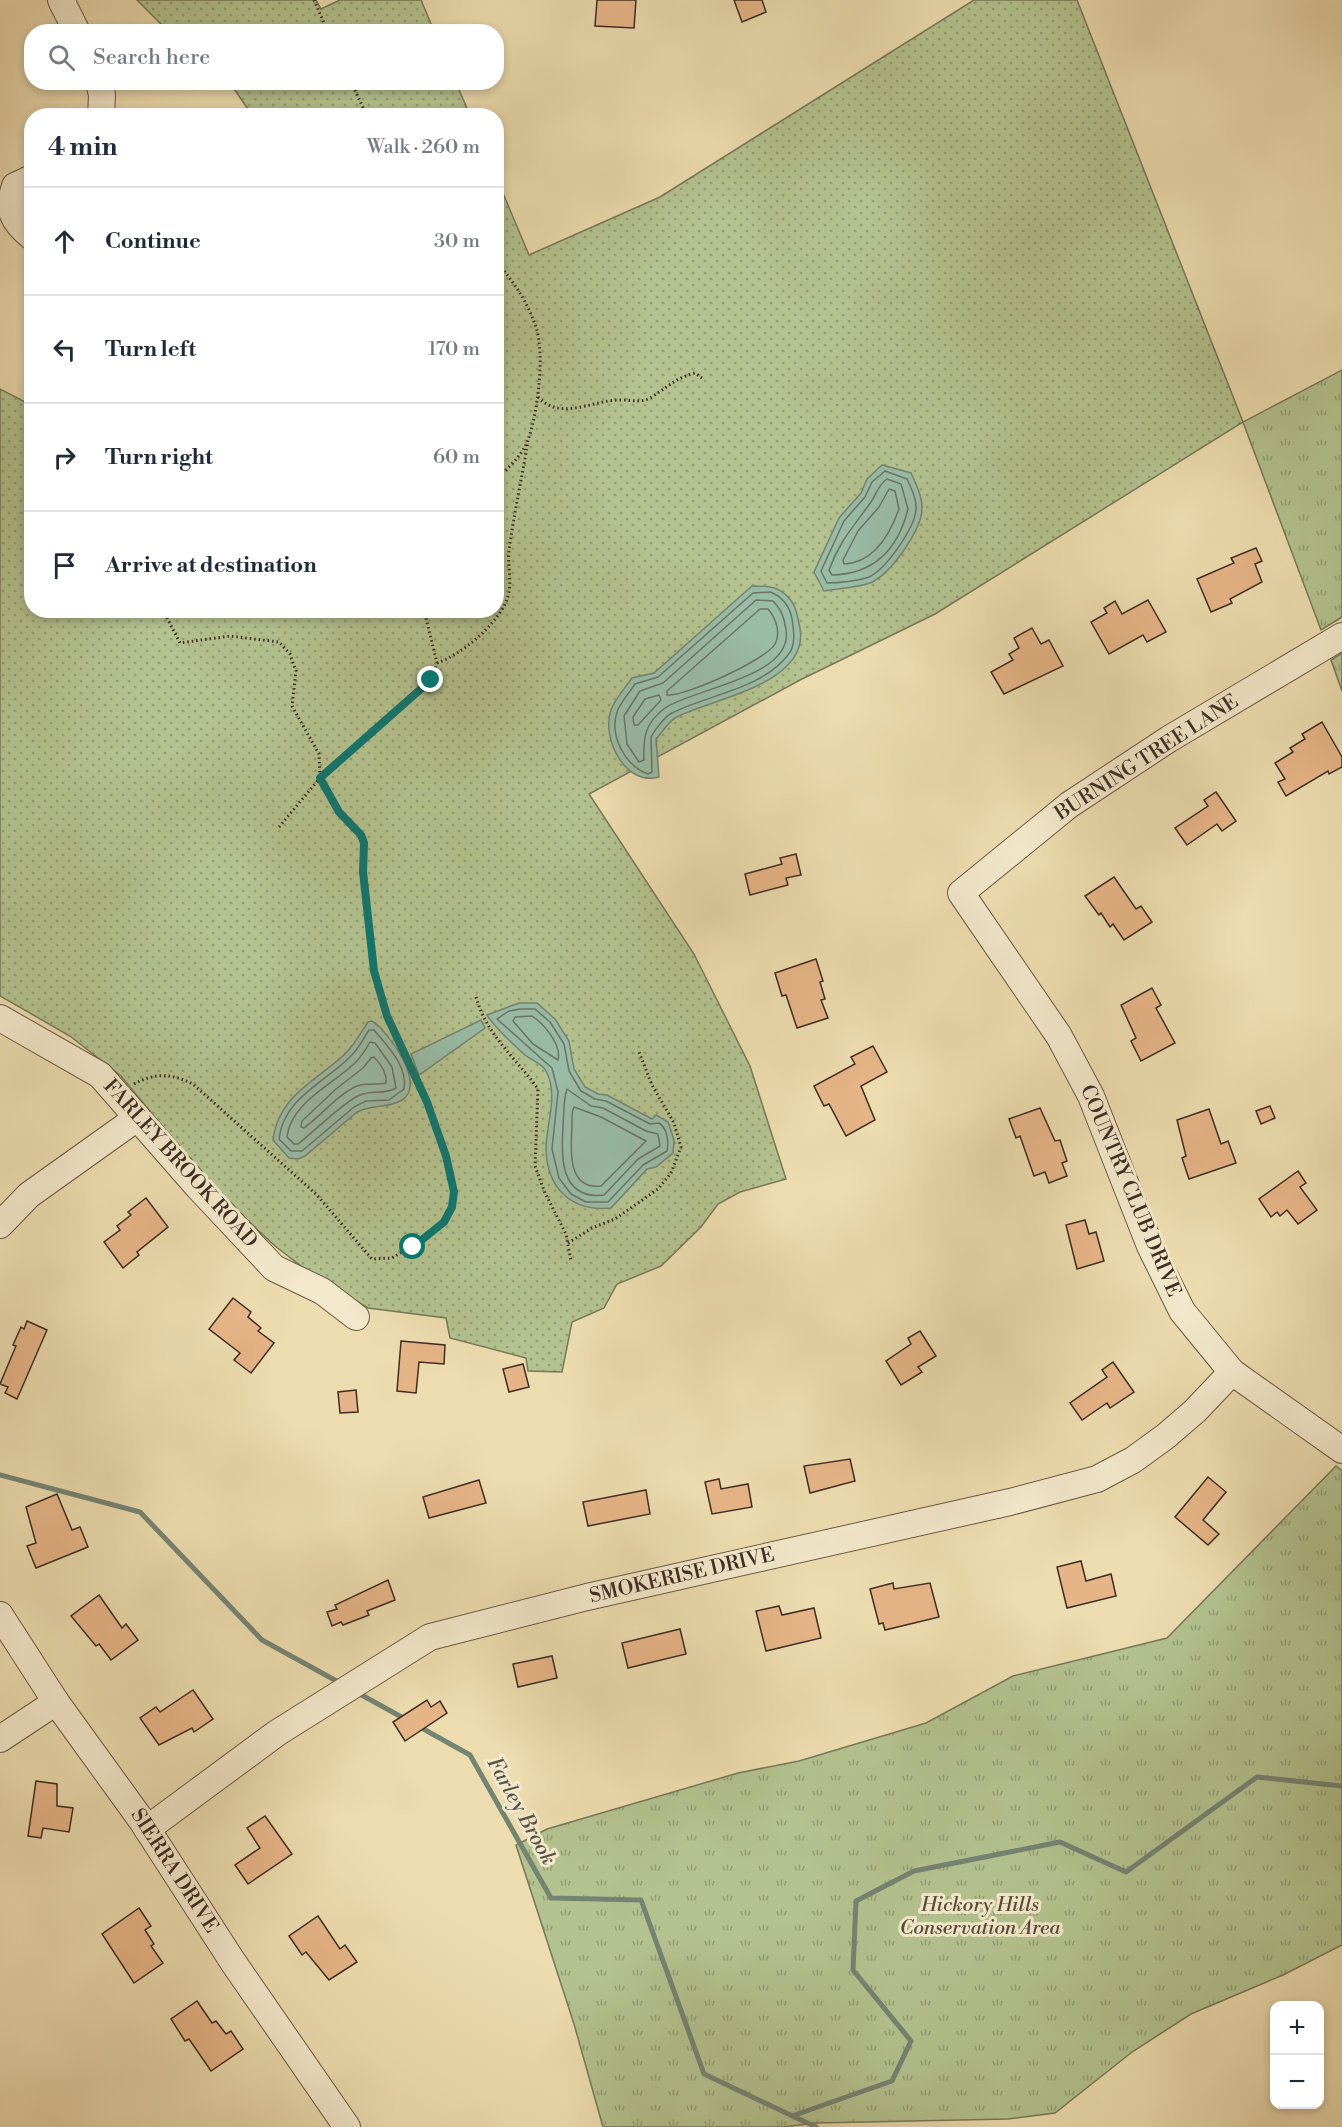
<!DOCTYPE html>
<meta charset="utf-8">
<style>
body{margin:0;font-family:"Libre Bodoni",serif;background:#f6f6f7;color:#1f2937}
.controls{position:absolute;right:18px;bottom:18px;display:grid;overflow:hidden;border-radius:12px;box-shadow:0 3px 9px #0003}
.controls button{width:54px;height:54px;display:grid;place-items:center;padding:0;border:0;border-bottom:2px solid #e0e1e3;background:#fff;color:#1f2937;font:30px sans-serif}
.stop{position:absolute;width:18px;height:18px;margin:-14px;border:4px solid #0f766e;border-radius:50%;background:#fff}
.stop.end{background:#0f766e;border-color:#fff;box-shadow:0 2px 6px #0008}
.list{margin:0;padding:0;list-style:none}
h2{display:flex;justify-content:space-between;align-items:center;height:78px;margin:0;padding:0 24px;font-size:26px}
h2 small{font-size:20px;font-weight:400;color:#747a83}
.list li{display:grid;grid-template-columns:39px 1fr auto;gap:18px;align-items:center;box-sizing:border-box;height:108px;padding:0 24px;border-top:2px solid #e0e1e3}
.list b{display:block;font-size:22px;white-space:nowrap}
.list em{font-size:20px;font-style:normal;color:#747a83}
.icon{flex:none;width:33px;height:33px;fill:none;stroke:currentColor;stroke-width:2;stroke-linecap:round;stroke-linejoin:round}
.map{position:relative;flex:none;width:1342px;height:2127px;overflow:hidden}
.search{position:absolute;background:#fff;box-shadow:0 3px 9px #0003;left:24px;top:24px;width:480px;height:66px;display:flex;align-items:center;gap:15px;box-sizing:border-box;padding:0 21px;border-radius:24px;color:#747a83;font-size:22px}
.panel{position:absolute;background:#fff;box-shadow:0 3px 9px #0003;left:24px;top:108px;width:480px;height:510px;border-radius:24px}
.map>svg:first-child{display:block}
</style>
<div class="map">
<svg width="1342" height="2127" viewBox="0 0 1342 2127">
<defs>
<pattern id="grass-dots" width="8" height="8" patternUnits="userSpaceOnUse" patternTransform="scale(1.5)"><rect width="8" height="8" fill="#b3c28f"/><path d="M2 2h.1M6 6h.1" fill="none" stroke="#939e74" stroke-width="1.8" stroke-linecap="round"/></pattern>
<pattern id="park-tufts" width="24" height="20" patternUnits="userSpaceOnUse" patternTransform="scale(1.5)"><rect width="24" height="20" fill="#b3c28f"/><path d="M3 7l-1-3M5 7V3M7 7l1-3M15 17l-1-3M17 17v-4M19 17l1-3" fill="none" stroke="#939e74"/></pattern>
</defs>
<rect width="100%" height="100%" fill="#ecdcaf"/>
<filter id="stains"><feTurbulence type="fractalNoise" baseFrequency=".00333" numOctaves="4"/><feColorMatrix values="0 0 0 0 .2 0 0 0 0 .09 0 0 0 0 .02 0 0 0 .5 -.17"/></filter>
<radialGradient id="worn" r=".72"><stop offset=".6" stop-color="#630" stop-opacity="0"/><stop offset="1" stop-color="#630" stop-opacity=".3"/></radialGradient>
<!-- grass -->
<g fill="url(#grass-dots)" stroke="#787859" stroke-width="1.5">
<path d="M137,0H316L321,9L340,0H421L434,31H168Z"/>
<path d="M974,0H1077L1243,422L935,614L800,680L589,794L694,954L750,1066L786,1179L740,1192L718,1204L701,1227L661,1266L617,1284L604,1308L572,1322L562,1372L528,1371L526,1358L450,1338L446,1318L368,1308L314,1276L275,1246L232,1206L186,1155L121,1076L70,1036L0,996V389L31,405L32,610H496L497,179L529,255L660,197Z"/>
<path d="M230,83H456L470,115H252Z"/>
</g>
<!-- park -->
<g fill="url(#park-tufts)" stroke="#787859" stroke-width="1.5">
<path d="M1342,370V617L1321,630L1243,422Z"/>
<path d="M1342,653V691L1331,660Z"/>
<path d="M1336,1466L1342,1471V1945L1283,1975L1191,2014L1132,2052L1055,2113L1008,2119L816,2123L783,2127H603L574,2024L516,1845L547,1829L738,1773L799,1761L926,1723L1013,1676L1167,1638Z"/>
</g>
<!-- water -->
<g fill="#99bca7" stroke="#758372" stroke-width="1.5">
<path d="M882,465L911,473C916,484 922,496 922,508C922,530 890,575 870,583C856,588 838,588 824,591L814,572L839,518L861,493L867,479Z"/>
<path d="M752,586C769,586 781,586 792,602C797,609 798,619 800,628C810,685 709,699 675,718C668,722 662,733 656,739L659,777C626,787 601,739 611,710C615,699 625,688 632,678L654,673Z"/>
<path d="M519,1003H537L555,1019L569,1041L574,1069L585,1087L598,1094L607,1095L652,1119L656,1115L668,1122L674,1140L673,1153L656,1167L647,1169L611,1208C572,1212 547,1189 546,1149C546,1125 559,1094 546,1071C543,1064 531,1060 525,1055C515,1046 493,1025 487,1015Z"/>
<path d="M481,1020L485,1028L419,1075L411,1054Z"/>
<path d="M372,1021C389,1032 427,1085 402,1100C387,1109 372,1104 357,1112L305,1156L298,1159L289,1158L273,1140C278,1095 317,1081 346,1053C355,1044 361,1032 368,1022Z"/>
</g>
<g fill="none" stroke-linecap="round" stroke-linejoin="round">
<!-- shore -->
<g stroke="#6c7465" stroke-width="1.5">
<path d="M885,471L907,479C911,488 917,499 916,510C914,529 886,569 869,577C858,581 839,583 827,583L821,571L844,521L865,497L872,482Z"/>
<path d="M887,479L901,484L908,509C898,549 874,574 832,575L829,570C840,540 854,526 871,502C877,493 878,485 887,479Z"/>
<path d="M889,489L895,491L899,509C890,534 874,563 844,564L843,560L858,531L879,507Z"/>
<path d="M770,592C782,596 790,607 792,619C794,631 796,646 788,655C762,689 707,695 672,713C664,717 655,730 651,737L652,772L648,774C626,766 609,737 617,712C620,703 629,693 635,684L658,677L753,593Z"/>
<path d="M756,600L773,601C782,610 784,618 786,630C794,677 692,689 665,708C645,723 643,737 644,760L639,762L627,744L624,716L640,691L663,683Z"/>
<path d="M760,609H768C776,618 781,633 775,644C766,660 684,697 667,695V691Z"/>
<path d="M659,695L661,700L638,725H634L633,717L645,699Z"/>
<path d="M520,1009H535L550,1022L564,1044L569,1071L581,1091L595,1099L606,1101L650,1124L659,1123C667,1128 669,1141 667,1151L643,1165L608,1202H586L571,1194L559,1178L552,1149L558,1092L552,1068L497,1019L509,1011Z"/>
<path d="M532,1016C544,1024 562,1045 558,1060L533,1044L513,1021L515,1017Z"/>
<path d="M369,1030H374C387,1046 408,1066 404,1089L389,1100L366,1101L354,1107L302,1151H291L279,1139C283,1099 325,1082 350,1057C358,1050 363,1039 369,1030Z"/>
<path d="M370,1042L375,1043L392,1067L396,1088C384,1095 372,1090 360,1095C343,1102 315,1131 298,1144H294L287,1137C291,1102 334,1084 356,1062C362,1056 366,1049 370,1042Z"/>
<path d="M371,1058L374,1057C381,1064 387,1073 386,1083C377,1085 366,1083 357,1086C337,1095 322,1115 304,1128L301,1127L302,1121L336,1089L363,1068Z"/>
<path d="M567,1089L591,1106L603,1108L646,1131L658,1134L660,1146L638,1159L604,1195C560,1200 561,1157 563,1127C564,1114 563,1101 567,1089Z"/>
<path d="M574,1107L601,1117L646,1141L601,1186C566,1190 571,1147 572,1126C572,1119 571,1113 574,1107Z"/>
</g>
<!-- stream -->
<g stroke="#758372" stroke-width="5">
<path d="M0,1475L140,1512L262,1640L342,1684"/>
<path d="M358,1693L407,1720"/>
<path d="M418,1726L470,1755L551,1898L641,1900L704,2074L816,2127"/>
<path d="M792,2116L892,2081L911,2041L853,1970L856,1901L914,1871L1060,1842L1126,1872L1257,1777L1342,1786"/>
</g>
</g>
<!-- building -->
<g fill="#e6b587" stroke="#3e2d23" stroke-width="1.5">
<path d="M597,0H636L634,28L595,26Z"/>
<path d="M734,0H762L766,12L742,22Z"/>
<path d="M1256,548L1262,561L1255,564L1262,582L1230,599L1232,603L1211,612L1197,579L1234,563L1231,558Z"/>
<path d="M1148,600L1166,632L1147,642L1143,635L1109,654L1091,622L1107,613L1104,608L1115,601L1122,614Z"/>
<path d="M1032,628L1041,644L1049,640L1063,666L1004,694L991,672L1013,660L1009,654L1019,648L1014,638Z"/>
<path d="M1322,722L1342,757V767L1329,774L1328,771L1286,796L1278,782L1285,779L1275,763L1293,752L1290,748L1305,739L1302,734Z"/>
<path d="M1216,792L1236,821L1222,831L1217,824L1187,845L1175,828L1208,806L1204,800Z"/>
<path d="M796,854L801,875L786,878L788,885L750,895L745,874L782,864L780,858Z"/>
<path d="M1114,877L1136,909L1141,906L1152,922L1124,940L1113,924L1110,927L1101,913L1099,915L1085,896Z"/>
<path d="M816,959L823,981L820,982L825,999L821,1000L828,1018L797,1028L786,995L782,996L775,973Z"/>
<path d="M1152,988L1161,1005L1156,1008L1175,1043L1141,1061L1131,1041L1136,1038L1121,1005Z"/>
<path d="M873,1046L887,1072L861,1086L875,1120L846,1136L829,1104L824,1106L814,1086L855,1064L851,1057Z"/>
<path d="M1270,1106L1275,1118L1261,1124L1256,1111Z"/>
<path d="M1040,1108L1055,1141L1060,1140L1067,1161L1062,1163L1067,1176L1049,1183L1045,1172L1034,1176L1020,1136L1016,1138L1009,1119Z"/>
<path d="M1209,1109L1221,1144L1228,1141L1236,1163L1189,1179L1182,1158L1186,1156L1177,1120Z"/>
<path d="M1298,1171L1306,1183L1300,1187L1317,1210L1298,1224L1287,1210L1280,1216L1277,1212L1271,1217L1259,1199Z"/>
<path d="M146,1198L168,1227L137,1252L139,1255L123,1268L104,1242L120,1230L117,1226L131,1215L128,1212Z"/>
<path d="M1085,1220L1089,1234L1096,1232L1104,1261L1077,1269L1066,1225Z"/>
<path d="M233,1298L251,1312L248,1317L261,1328L258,1331L274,1343L251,1373L234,1360L240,1353L209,1329Z"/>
<path d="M27,1321L47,1330L17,1399L5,1393L8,1387L0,1384L16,1346L13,1345L21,1327L24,1329Z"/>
<path d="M920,1331L936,1356L918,1367L922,1372L901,1385L886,1361L911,1344L908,1338Z"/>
<path d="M401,1341L445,1345L444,1364L419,1362L416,1393L397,1391Z"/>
<path d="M1113,1362L1134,1392L1110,1408L1107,1403L1082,1420L1070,1403L1107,1377L1102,1370Z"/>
<path d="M523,1364L529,1387L509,1392L503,1369Z"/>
<path d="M356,1390L358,1412L340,1413L338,1392Z"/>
<path d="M850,1459L855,1481L810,1493L804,1466Z"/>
<path d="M1208,1477L1226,1492L1203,1520L1219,1534L1208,1545L1175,1517Z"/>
<path d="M719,1479L721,1489L748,1484L752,1507L712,1514L705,1482Z"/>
<path d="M479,1480L486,1503L429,1518L423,1497Z"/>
<path d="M646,1490L650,1514L588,1526L583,1502Z"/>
<path d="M57,1494L72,1530L80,1527L88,1547L36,1568L27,1546L36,1543L26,1507Z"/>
<path d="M1081,1561L1086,1581L1111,1574L1116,1596L1067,1608L1057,1567Z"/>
<path d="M388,1580L395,1600L367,1611L369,1615L343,1625L341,1622L332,1626L327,1612L337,1609L335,1605Z"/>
<path d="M893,1583L894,1589L930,1583L939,1617L885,1630L883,1623L879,1624L870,1589Z"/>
<path d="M99,1595L122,1628L126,1624L138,1640L111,1660L99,1644L96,1646L71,1616Z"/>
<path d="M779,1606L782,1615L814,1608L821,1638L766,1651L756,1611Z"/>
<path d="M680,1629L686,1654L628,1668L622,1643Z"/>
<path d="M552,1656L557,1678L518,1687L513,1664Z"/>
<path d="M193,1690L213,1719L194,1732L192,1728L159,1745L140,1718L156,1707L160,1712Z"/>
<path d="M427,1700L431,1707L440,1701L447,1713L405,1741L393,1722Z"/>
<path d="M36,1781L57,1784V1806L73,1808L69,1832L43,1828L41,1838L28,1836Z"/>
<path d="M265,1816L292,1854L248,1884L235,1865L260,1848L247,1828Z"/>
<path d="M139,1908L151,1926L145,1930L154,1944L151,1946L163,1963L134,1983L102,1934Z"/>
<path d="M318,1916L340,1949L345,1945L357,1962L329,1980L306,1952L302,1955L289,1936Z"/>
<path d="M197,2001L212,2023L216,2021L226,2034L231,2031L243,2049L211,2071L189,2039L185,2041L171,2019Z"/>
</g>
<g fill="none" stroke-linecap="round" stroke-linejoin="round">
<!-- minor casing -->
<g stroke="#6a5946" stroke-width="28">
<g id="minor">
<path d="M61,0L77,32"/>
<path d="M99,82L102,95L101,116"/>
<path d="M32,178L15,186C7,210 12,221 32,237"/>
<path d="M1342,636L1169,739L1069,805L961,893L1059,1036L1091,1096L1150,1246L1182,1311L1232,1372L1342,1450"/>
<path d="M0,1018L100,1075L198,1187L274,1268L322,1291L356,1317"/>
<path d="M0,1225L29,1195L137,1118"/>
<path d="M0,1615L56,1702L142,1821L233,1962L347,2127"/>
<path d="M0,1739L56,1702"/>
<path d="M147,1829L277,1733L430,1637L587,1597L1010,1502L1097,1479L1133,1460L1166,1436L1195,1411L1232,1372"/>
</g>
</g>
<!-- path -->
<g stroke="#3e2d23" stroke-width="3" stroke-dasharray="1.5 3" stroke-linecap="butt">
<path d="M314,0L328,32"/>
<path d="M351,82L367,116"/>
<path d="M496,260C514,284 526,298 536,327C545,355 538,412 528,440C522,456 508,468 496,479"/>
<path d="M538,397C562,422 593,399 622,400C632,400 641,403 650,398C665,389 677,377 695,373L702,378"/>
<path d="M437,663C462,654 493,628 505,604C514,586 507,568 509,550C514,514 522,477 528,441"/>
<path d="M279,827L320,778L431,680L437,663L424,610"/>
<path d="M476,997C487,1036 516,1058 538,1089L535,1166L545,1193L566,1234L571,1261"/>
<path d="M134,1084C156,1072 172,1074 193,1084L316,1194L372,1259L392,1258L423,1239L444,1222L452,1207L454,1192L446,1156L427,1102L387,1015L374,971L363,872L364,843L361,835L339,812L320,778L319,754L292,706L296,671L290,654L279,642L230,636L180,643L163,610"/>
<path d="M568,1243L592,1228L615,1219L658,1189L671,1173L681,1147L674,1123L652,1085L639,1052"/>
</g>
<!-- minor -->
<use href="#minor" stroke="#f3e8cb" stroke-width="26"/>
</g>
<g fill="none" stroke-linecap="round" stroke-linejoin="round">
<!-- route -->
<path stroke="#0f766e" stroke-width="8" d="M413,1247L444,1222L452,1207L454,1192L446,1156L427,1102L387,1016L374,971L363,872L364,843L361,835L339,812L320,778L431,680"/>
</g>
<g text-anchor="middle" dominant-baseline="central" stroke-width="6" stroke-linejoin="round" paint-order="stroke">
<!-- street labels -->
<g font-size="20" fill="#3e2d23" stroke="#f3e8cb">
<text transform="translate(1147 758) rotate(-33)">BURNING TREE LANE</text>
<text transform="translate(180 1164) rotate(48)">FARLEY BROOK ROAD</text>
<text transform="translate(1130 1191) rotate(67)">COUNTRY CLUB DRIVE</text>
<text transform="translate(682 1576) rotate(-13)">SMOKERISE DRIVE</text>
<text transform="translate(174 1871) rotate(57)">SIERRA DRIVE</text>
</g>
<!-- park labels -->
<g font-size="20" font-style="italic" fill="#554b39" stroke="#f3e8cb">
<text x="980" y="1905">Hickory Hills<tspan x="980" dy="23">Conservation Area</tspan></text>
</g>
<!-- water labels -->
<g font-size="21" font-style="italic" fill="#555144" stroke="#f3e8cb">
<text transform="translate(521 1811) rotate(61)">Farley Brook</text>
</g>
</g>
<rect width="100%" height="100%" filter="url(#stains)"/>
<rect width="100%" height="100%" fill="url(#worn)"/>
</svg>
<div class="controls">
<button>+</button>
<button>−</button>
</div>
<div class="stop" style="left:413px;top:1247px"></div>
<div class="stop end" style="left:431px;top:680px"></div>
<div class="search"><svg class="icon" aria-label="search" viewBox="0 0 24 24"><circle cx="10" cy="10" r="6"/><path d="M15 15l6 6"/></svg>Search here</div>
<section class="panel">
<h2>4 min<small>Walk · 260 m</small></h2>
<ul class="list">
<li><svg class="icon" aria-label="ahead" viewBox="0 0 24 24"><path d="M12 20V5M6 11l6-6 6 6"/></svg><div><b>Continue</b></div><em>30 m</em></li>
<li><svg class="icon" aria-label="left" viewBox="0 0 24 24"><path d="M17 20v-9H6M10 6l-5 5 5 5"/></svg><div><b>Turn left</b></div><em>170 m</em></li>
<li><svg class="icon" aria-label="right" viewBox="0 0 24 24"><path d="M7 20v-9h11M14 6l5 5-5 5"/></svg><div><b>Turn right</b></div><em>60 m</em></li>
<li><svg class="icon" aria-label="arrive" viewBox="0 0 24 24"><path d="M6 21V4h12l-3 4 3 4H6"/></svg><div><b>Arrive at destination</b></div></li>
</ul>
</section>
</div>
